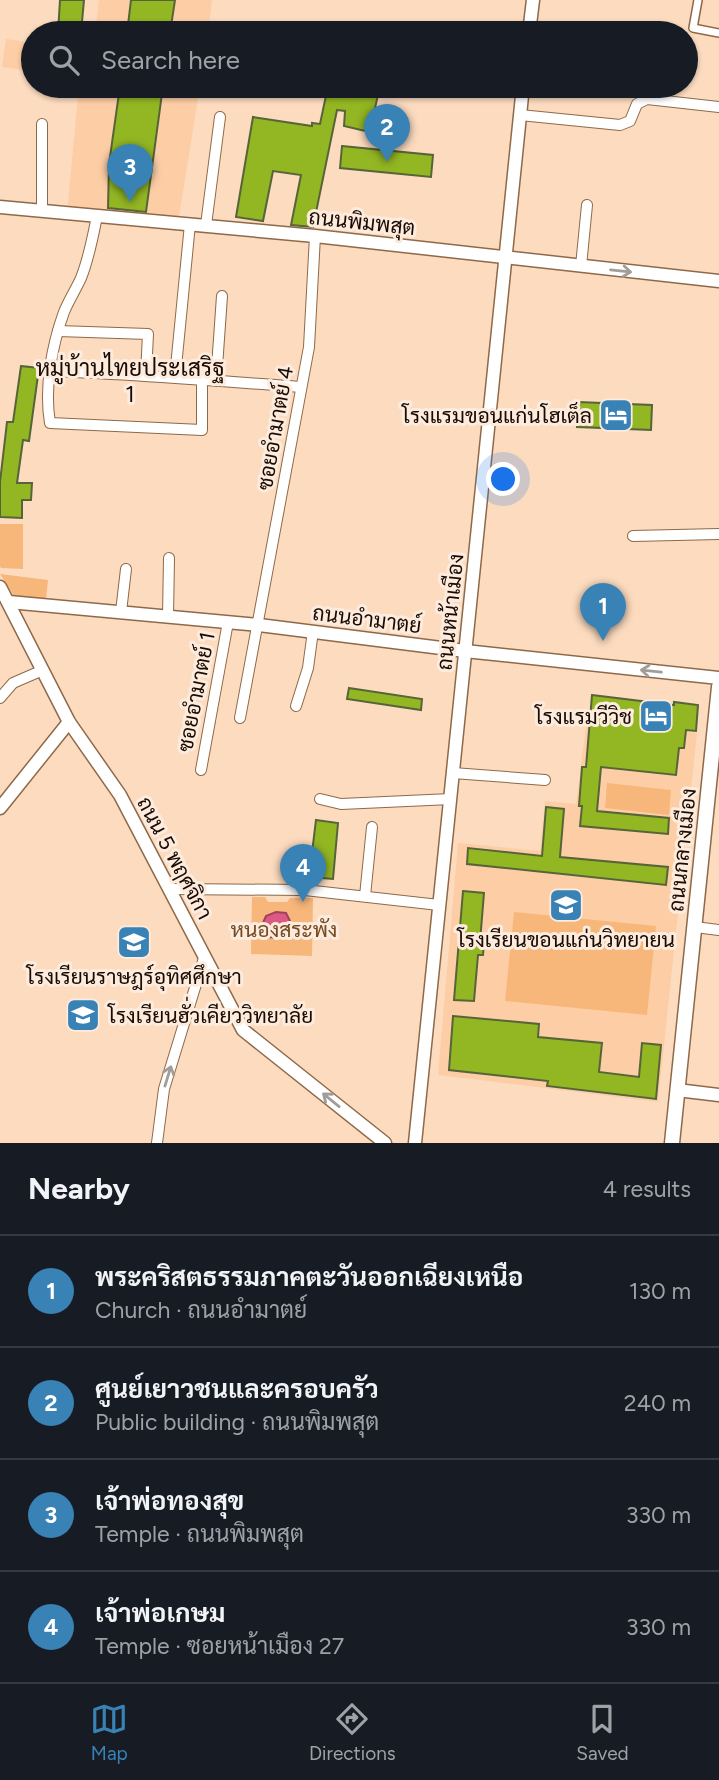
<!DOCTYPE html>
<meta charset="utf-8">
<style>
body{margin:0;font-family:Figtree,Sarabun,sans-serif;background:#242831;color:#f1f3f6}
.you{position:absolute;left:504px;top:480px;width:24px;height:24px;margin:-18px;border:5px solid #fff;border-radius:50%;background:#1a73e8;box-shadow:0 0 0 10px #1a73e833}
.badge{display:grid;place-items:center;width:46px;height:46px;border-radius:50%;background:#3982b6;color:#fff;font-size:23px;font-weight:700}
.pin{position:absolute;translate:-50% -58px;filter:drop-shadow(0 2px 4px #0008)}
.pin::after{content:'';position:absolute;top:37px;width:24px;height:21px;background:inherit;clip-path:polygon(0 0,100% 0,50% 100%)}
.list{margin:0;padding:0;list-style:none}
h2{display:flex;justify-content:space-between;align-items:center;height:91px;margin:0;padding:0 28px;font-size:30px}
h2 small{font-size:23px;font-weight:400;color:#9ea1a6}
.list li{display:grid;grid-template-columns:46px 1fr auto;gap:21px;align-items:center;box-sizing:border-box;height:112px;padding:0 28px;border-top:2px solid #363941}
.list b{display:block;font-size:26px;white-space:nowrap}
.list p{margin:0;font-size:23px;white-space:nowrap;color:#9ea1a6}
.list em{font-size:23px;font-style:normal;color:#9ea1a6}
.icon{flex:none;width:38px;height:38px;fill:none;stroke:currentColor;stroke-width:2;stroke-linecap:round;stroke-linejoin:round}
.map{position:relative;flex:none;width:719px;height:1143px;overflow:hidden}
.search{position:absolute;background:#171b24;box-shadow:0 2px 5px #0004;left:21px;right:21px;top:21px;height:77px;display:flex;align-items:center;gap:18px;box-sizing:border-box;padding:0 24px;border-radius:38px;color:#9ea1a6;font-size:26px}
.sheet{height:539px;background:#171b24}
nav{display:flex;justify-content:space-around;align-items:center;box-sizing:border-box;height:98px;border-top:2px solid #363941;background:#171b24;font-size:19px;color:#9ea1a6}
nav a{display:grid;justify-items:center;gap:4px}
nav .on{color:#3982b6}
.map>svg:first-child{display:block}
</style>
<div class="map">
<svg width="719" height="1143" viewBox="0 0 719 1143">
<rect width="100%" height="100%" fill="#fcdbbf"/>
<!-- built -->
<g fill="#fdcea5">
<path d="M99,0H212L208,33H95Z"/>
<path d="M6,39L33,43V71L2,67Z"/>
<path d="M79,86H200L178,223L67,213Z"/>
<path d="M587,719L697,733L658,1102L438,1075L458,843L540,851L545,801L576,804Z"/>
</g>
<!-- green -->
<g fill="#f7b67a">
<path d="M0,524H23V569L1,568L0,566Z"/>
<path d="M0,574L48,580L46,600L15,597Z"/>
<path d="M607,783L671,790L669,815L605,808Z"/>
<path d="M252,897H265L268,902H287L290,898H313L312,956L251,954Z"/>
<path d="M514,912L656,926L647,1015L505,1001Z"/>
</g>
<!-- water -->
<path fill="#db5983" stroke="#a1425c" stroke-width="2" d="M276,912L286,913L291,923L289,938L264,937L262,925L266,916Z"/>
<!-- building -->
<g fill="#93b623" stroke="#57643a" stroke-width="2">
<path d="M60,0H84L81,33H58Z"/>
<path d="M131,0H175L170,33H127Z"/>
<path d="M120,86H163L146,212L108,208L109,164Z"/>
<path d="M328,86H380L371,126L365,131L344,126L345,111L337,110L313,227L291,225L301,175L273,171L263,221L236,217L253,117L312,126V123L320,124Z"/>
<path d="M387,86H441L440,95L386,92Z"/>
<path d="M342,146L433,155L431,177L340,168Z"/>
<path d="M21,366L39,368L29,441L23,440L17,483H32L31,500H22V518L0,517V482L7,422H13Z"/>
<path d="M578,402L652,405L651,430L577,427Z"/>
<path d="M349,688L422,699L421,710L347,699Z"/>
<path d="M592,695L674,705V702L698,705L696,731L686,730L684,748H679L676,775L601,767L597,811L669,818L668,834L580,826L582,806H579L582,767H586Z"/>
<path d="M546,807L564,809L560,857L668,867L666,885L467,864L468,848L542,856Z"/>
<path d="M316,820L338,823L333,879L309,877Z"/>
<path d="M463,891L484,893L480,942L484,943L483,955H478L474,1001L454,1000Z"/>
<path d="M453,1016L539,1024L538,1037L602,1043L599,1072L639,1077L642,1043L661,1045L656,1099L547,1086L548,1081L449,1070Z"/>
</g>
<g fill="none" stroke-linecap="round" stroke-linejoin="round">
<!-- pedestrian casing -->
<g stroke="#8e6949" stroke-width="10">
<path id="pedestrian" d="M698,0L693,28L719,33"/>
</g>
<!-- minor casing -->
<g stroke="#8e6949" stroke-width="12">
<g id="minor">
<path d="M520,115L620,125L630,121L637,104L647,99L719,107"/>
<path d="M42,124V211"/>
<path d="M97,216C93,236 89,258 81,278C76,289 69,300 64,312C52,345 44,388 50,423L202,430V381"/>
<path d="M206,225L220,117"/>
<path d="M581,266L587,205"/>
<path d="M58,331L148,334L146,374"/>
<path d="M51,371C134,374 218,381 301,387"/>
<path d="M175,377L190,224"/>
<path d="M216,381L222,296"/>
<path d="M633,536L719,534"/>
<path d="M121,612L126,569"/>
<path d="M168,616L169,558"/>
<path d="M0,698L13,683L43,670"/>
<path d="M296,706L308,668L313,631"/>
<path d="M240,718L309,347L315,236"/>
<path d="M201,770L228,622"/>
<path d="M453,773L545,780"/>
<path d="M320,799L341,804L451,799"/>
<path d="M171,889L305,890L439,905"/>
<path d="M365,896L372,827"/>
<path d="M695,927L719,930"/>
<path d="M157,1143L164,1089L204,958"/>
</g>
</g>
<!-- tertiary casing -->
<g stroke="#8e6949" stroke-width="15">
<g id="tertiary">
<path d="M529,33L533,0"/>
<path d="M0,207L315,236L719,281"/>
<path d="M0,587L69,722L120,795L243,1030L385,1143"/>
<path d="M9,602L259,625L465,651L719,678"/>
<path d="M0,808L69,722"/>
<path d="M677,1090L719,1095"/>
<path d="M415,1143L523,86"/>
</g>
</g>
<!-- secondary casing -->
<g stroke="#8e6949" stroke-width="17">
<path id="secondary" d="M672,1143L719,687"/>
</g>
<!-- pedestrian -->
<use href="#pedestrian" stroke="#fff" stroke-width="7"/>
<!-- minor -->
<use href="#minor" stroke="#fff" stroke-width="10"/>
<!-- tertiary -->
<use href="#tertiary" stroke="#fff" stroke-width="12"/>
<!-- secondary -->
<use href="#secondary" stroke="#fff" stroke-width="14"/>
</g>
<!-- one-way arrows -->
<defs><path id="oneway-shaft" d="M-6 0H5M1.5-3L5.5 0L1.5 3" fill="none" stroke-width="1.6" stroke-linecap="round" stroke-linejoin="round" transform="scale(1.75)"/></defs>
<g stroke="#a39d9a">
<use href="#oneway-shaft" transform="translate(621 271) rotate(6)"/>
<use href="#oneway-shaft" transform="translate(651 671) rotate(-174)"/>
<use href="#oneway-shaft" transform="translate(168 1076) rotate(-73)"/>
<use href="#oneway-shaft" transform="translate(331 1100) rotate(-141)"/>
</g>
<!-- icons -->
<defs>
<g id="hotel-square" transform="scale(1.75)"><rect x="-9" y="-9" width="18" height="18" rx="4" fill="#3982b6" stroke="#fdecde"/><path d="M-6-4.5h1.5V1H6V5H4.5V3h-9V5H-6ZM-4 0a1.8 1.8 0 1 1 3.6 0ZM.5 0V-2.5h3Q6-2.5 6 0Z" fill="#fff"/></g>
<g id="school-square" transform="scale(1.75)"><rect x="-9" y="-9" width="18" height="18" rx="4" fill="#3982b6" stroke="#fdecde"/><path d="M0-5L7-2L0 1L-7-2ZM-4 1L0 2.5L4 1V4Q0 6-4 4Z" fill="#fff"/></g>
</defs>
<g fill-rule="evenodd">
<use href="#hotel-square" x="616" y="415"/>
<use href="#hotel-square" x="656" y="716"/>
<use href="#school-square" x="566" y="905"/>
<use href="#school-square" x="134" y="942"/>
<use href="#school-square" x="83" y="1015"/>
</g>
<g text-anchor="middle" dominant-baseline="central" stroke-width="6" stroke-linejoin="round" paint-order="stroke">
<!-- street labels -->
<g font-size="21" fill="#190b02" stroke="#fdecde">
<text transform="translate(362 222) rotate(6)">ถนนพิมพสุต</text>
<text transform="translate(275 428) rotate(-80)">ซอยอำมาตย์ 4</text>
<text transform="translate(450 612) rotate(-84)">ถนนหน้าเมือง</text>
<text transform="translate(367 619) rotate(7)">ถนนอำมาตย์</text>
<text transform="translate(196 692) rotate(-79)">ซอยอำมาตย์ 1</text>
<text transform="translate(682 850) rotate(-84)">ถนนกลางเมือง</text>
<text transform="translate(175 858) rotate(62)">ถนน 5 พฤศจิกา</text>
</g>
<!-- poi labels -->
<g font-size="21" fill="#190b02" stroke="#fdecde" text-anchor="end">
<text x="592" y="415">โรงแรมขอนแก่นโฮเต็ล</text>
<text x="632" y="716">โรงแรมวีวิช</text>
<text x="566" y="939" text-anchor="middle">โรงเรียนขอนแก่นวิทยายน</text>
<text x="134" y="976" text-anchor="middle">โรงเรียนราษฎร์อุทิศศึกษา</text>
<text x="108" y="1015" text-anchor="start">โรงเรียนฮั่วเคียววิทยาลัย</text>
</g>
<!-- park labels -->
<g font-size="21" fill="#744b22" stroke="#fdecde">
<text x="284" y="929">หนองสระพัง</text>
</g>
<!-- neighbourhood labels -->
<g font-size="23" fill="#190b02" stroke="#fdecde">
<text x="130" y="368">หมู่บ้านไทยประเสริฐ<tspan x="130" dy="26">1</tspan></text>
</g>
</g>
</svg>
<div class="you"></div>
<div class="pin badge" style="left:603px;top:641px">1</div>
<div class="pin badge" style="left:387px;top:162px">2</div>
<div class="pin badge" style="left:130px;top:202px">3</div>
<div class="pin badge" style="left:303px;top:902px">4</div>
<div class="search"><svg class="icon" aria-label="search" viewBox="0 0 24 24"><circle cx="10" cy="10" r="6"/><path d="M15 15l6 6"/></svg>Search here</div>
</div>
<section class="sheet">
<h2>Nearby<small>4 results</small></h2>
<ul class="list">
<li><span class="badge">1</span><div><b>พระคริสตธรรมภาคตะวันออกเฉียงเหนือ</b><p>Church · ถนนอำมาตย์</p></div><em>130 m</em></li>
<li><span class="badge">2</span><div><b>ศูนย์เยาวชนและครอบครัว</b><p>Public building · ถนนพิมพสุต</p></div><em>240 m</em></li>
<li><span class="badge">3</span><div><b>เจ้าพ่อทองสุข</b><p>Temple · ถนนพิมพสุต</p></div><em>330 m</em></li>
<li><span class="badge">4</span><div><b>เจ้าพ่อเกษม</b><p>Temple · ซอยหน้าเมือง 27</p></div><em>330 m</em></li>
</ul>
</section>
<nav>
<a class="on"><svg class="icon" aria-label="map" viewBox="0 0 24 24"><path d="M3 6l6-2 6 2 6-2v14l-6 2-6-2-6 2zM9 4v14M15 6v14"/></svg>Map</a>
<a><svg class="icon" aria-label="directions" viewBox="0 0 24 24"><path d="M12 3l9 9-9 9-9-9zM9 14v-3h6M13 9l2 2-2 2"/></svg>Directions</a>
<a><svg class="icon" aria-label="saved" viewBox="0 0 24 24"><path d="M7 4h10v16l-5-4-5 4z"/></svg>Saved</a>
</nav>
